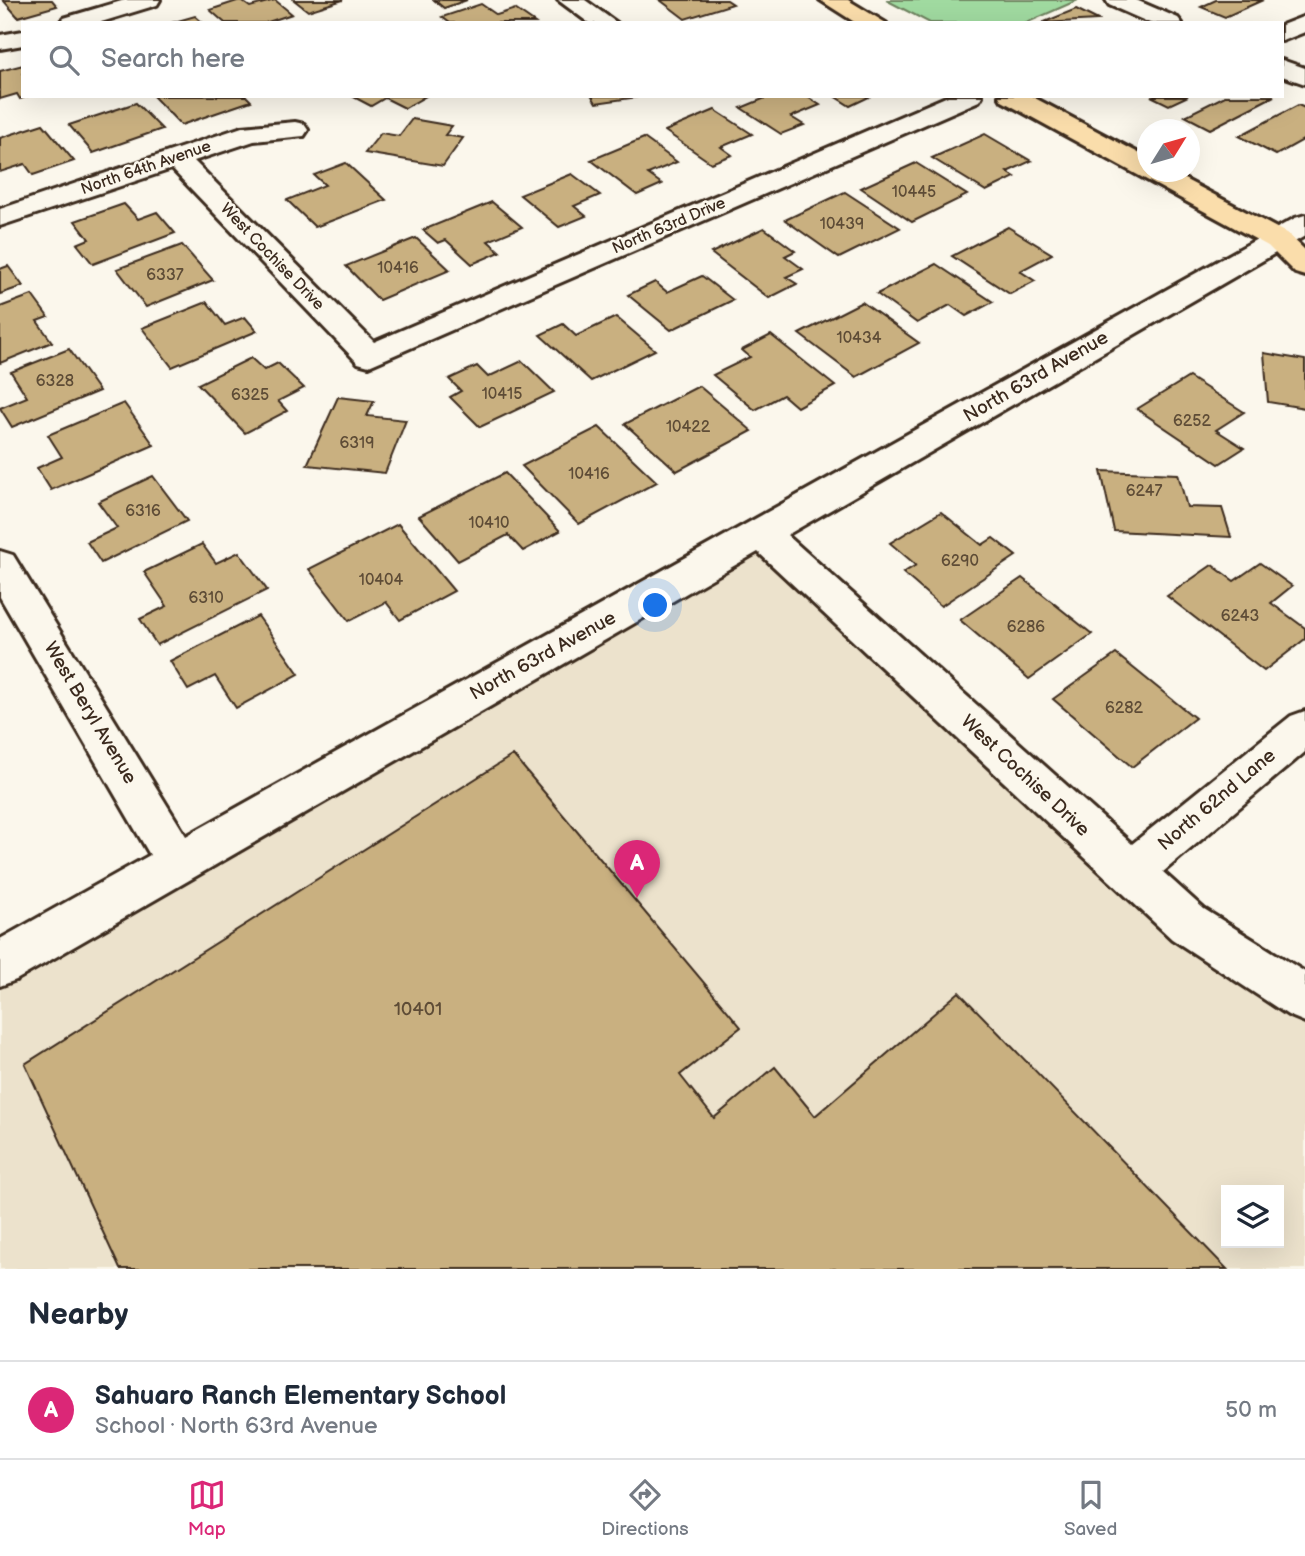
<!DOCTYPE html>
<meta charset="utf-8">
<style>
body{margin:0;font-family:"Balsamiq Sans",sans-serif;background:#f2f2f3;color:#1f2937}
.controls{position:absolute;right:21px;bottom:21px;display:grid;overflow:hidden;border-radius:0px;box-shadow:0 7px 28px #0002}
.controls button{width:63px;height:63px;display:grid;place-items:center;padding:0;border:0;border-bottom:2px solid #e0e1e3;background:#fff;color:#1f2937;font:35px sans-serif}
.compass{position:absolute;left:1137px;top:119px;width:63px;height:63px;border-radius:50%;background:#fff;box-shadow:0 7px 28px #0002;rotate:53deg}
.you{position:absolute;left:656px;top:606px;width:24px;height:24px;margin:-18px;border:5px solid #fff;border-radius:50%;background:#1a73e8;box-shadow:0 0 0 10px #1a73e833}
.badge{display:grid;place-items:center;width:46px;height:46px;border-radius:50%;background:#db2777;color:#fff;font-size:23px;font-weight:700}
.pin{position:absolute;translate:-50% -58px;filter:drop-shadow(0 2px 4px #0008)}
.pin::after{content:'';position:absolute;top:37px;width:24px;height:21px;background:inherit;clip-path:polygon(0 0,100% 0,50% 100%)}
.list{margin:0;padding:0;list-style:none}
h2{display:flex;justify-content:space-between;align-items:center;height:91px;margin:0;padding:0 28px;font-size:30px}
h2 small{font-size:23px;font-weight:400;color:#747a83}
.list li{display:grid;grid-template-columns:46px 1fr auto;gap:21px;align-items:center;box-sizing:border-box;height:98px;padding:0 28px;border-top:2px solid #e0e1e3}
.list b{display:block;font-size:26px;white-space:nowrap}
.list p{margin:0;font-size:23px;white-space:nowrap;color:#747a83}
.list em{font-size:23px;font-style:normal;color:#747a83}
.icon{flex:none;width:38px;height:38px;fill:none;stroke:currentColor;stroke-width:2;stroke-linecap:round;stroke-linejoin:round}
.map{position:relative;flex:none;width:1305px;height:1269px;overflow:hidden}
.search{position:absolute;background:#fff;box-shadow:0 7px 28px #0002;left:21px;right:21px;top:21px;height:77px;display:flex;align-items:center;gap:18px;box-sizing:border-box;padding:0 24px;border-radius:0px;color:#747a83;font-size:26px}
.sheet{height:189px;background:#fff}
nav{display:flex;justify-content:space-around;align-items:center;box-sizing:border-box;height:98px;border-top:2px solid #e0e1e3;background:#fff;font-size:19px;color:#747a83}
nav a{display:grid;justify-items:center;gap:4px}
nav .on{color:#db2777}
.map>svg:first-child{display:block}
</style>
<div class="map">
<svg width="1305" height="1269" viewBox="0 0 1305 1269">
<rect width="100%" height="100%" fill="#fbf7ec"/>
<filter id="ink" filterUnits="userSpaceOnUse"><feTurbulence type="fractalNoise" baseFrequency=".0143" numOctaves="2"/><feDisplacementMap in="SourceGraphic" scale="14" xChannelSelector="R" yChannelSelector="G"/><feConvolveMatrix kernelMatrix="1 2 1 2 8 2 1 2 1" color-interpolation-filters="sRGB"/></filter>
<g filter="url(#ink)">
<!-- built -->
<path fill="#ece2cc" fill-rule="evenodd" d="M761,533L1305,999V1269H0V964ZM1226,1190H1279V1243H1226Z"/>
<!-- green -->
<path fill="#a0daa0" stroke="#6e825f" stroke-width="2" d="M886,0H1078L1026,23H930Z"/>
<!-- building -->
<g fill="#c9b080" stroke="#3b2a1e" stroke-width="2">
<path d="M3,0H52L57,6L18,17Z"/>
<path d="M240,0L250,7L275,0L292,14L265,23H225L210,10Z"/>
<path d="M294,0H343L308,11Z"/>
<path d="M434,0H467L444,8Z"/>
<path d="M660,0H727L733,4L685,19Z"/>
<path d="M1216,0H1263L1225,17L1201,7Z"/>
<path d="M481,4L497,15L515,9L535,23H450L442,17Z"/>
<path d="M1076,9L1098,20L1042,23Z"/>
<path d="M195,16L203,23H171Z"/>
<path d="M23,65V96H28L20,99L17,94L0,99V71Z"/>
<path d="M153,96H246L251,101L181,125Z"/>
<path d="M352,96H426L405,108L385,98L371,106Z"/>
<path d="M592,96H645L596,103Z"/>
<path d="M770,96H806L820,105L791,117L804,125L781,134L741,108Z"/>
<path d="M834,96H867L869,97L850,106Z"/>
<path d="M1151,96H1188L1169,105Z"/>
<path d="M1225,96H1274L1210,129L1185,116Z"/>
<path d="M136,103L162,129L93,153L69,125Z"/>
<path d="M1298,105L1305,108V139L1276,155L1239,136Z"/>
<path d="M715,110L752,134L721,147L732,155L711,163L665,131Z"/>
<path d="M412,119L452,126L445,135L463,138L443,166L365,153L381,133L399,136Z"/>
<path d="M43,124L74,161L33,175L25,164L0,172V138Z"/>
<path d="M985,134L1031,161L1007,172L1015,177L986,191L932,158Z"/>
<path d="M644,138L677,162L648,174L662,184L637,195L591,160Z"/>
<path d="M346,163L386,200L315,227L287,200L325,185L314,175Z"/>
<path d="M916,163L967,195L912,222L861,188Z"/>
<path d="M572,174L600,195L574,206L586,216L559,227L520,195Z"/>
<path d="M845,192L900,228L839,258L785,220Z"/>
<path d="M492,202L522,227L488,241L500,252L472,264L446,240L438,243L423,230Z"/>
<path d="M124,204L138,219L157,212L175,233L93,264L77,244L89,239L75,221Z"/>
<path d="M1008,227L1052,254L1020,271L1035,281L1010,294L952,256Z"/>
<path d="M764,228L795,251L785,256L803,269L786,277L797,284L769,298L711,253Z"/>
<path d="M416,238L450,270L379,300L346,266Z"/>
<path d="M182,245L213,280L146,307L117,269Z"/>
<path d="M936,264L993,302L966,316L950,305L917,323L877,294Z"/>
<path d="M8,266L23,286L0,294V269Z"/>
<path d="M702,276L733,300L671,330L628,295L655,282L667,292Z"/>
<path d="M32,295L48,317L37,321L52,342L0,363V307Z"/>
<path d="M207,302L225,325L245,317L257,331L172,367L142,328Z"/>
<path d="M862,302L919,343L856,377L799,334Z"/>
<path d="M616,317L655,350L591,381L540,335L563,324L576,336Z"/>
<path d="M771,335L835,386L797,407L783,395L755,410L713,375L750,357L742,350Z"/>
<path d="M69,349L99,391L12,427L0,408L27,397L11,372Z"/>
<path d="M1264,353L1305,360V408L1268,402Z"/>
<path d="M251,358L264,370L278,363L304,388L278,401L287,411L245,433L198,384Z"/>
<path d="M522,361L554,392L480,427L450,397L461,391L449,379L477,366L488,377Z"/>
<path d="M1189,377L1244,412L1216,430L1244,448L1219,464L1137,409Z"/>
<path d="M699,386L752,431L677,471L625,424Z"/>
<path d="M338,397L374,401L367,416L406,420L385,473L307,465Z"/>
<path d="M124,403L154,445L51,490L37,468L62,457L48,435Z"/>
<path d="M599,427L657,482L579,524L522,466Z"/>
<path d="M1101,471L1178,474L1187,507L1222,508L1231,537L1114,531Z"/>
<path d="M505,473L560,531L523,551L508,535L458,561L419,516Z"/>
<path d="M153,476L187,521L101,563L87,542L117,528L98,502Z"/>
<path d="M941,512L982,545L993,538L1016,556L941,606L903,573L916,565L890,543Z"/>
<path d="M398,524L454,591L400,620L386,602L349,621L309,569Z"/>
<path d="M202,544L216,563L239,552L267,590L157,645L140,619L167,606L144,572Z"/>
<path d="M1260,563L1292,586L1271,603L1305,628V639L1264,671L1167,596L1212,565L1234,581Z"/>
<path d="M1022,578L1092,634L1029,679L960,620Z"/>
<path d="M258,616L299,674L236,708L215,676L188,690L170,661Z"/>
<path d="M1116,654L1195,718L1132,767L1053,699Z"/>
<path d="M513,755L741,1027L680,1075L714,1118L775,1067L815,1116L959,992L1227,1269H120L25,1064Z"/>
</g>
<g fill="none" stroke-linecap="round" stroke-linejoin="round">
<!-- minor casing -->
<g stroke="#3b2a1e" stroke-width="6">
<g id="minor">
<path d="M125,0H160L157,5L98,23H60L64,18Z"/>
<path d="M558,0H585L617,23H589Z"/>
<path d="M1106,0H1136L1178,18L1182,23H1150L1109,5Z"/>
<path d="M1305,16V32L1282,41V25Z"/>
<path d="M23,31V45L0,49V35Z"/>
<path d="M1282,60L1305,68V84L1282,76Z"/>
<path d="M948,96H982L979,101L369,366L358,363L172,169L0,226V209L242,127L295,122L304,124L308,130L304,136L254,141L194,161L374,342Z"/>
<path d="M1305,215V236L787,535L1132,844L1291,716L1305,711V752L1163,872L1204,909L1305,972V1022L1288,1015L1172,939L758,552L16,980L0,986V939L150,855L0,597V551L13,555L186,836L1295,218Z"/>
</g>
</g>
<!-- major casing -->
<g stroke="#3b2a1e" stroke-width="6">
<g id="major">
<path d="M820,0H848L886,23H856Z"/>
<path d="M999,96H1031L1148,158V172H1171L1288,234L1305,250V276L1295,273L1268,246L1002,101Z"/>
</g>
</g>
<!-- minor -->
<use href="#minor" fill="#fbf7ec" fill-rule="evenodd"/>
<!-- major -->
<use href="#major" fill="#faddab" fill-rule="evenodd"/>
</g>
</g>
<g text-anchor="middle" dominant-baseline="central" stroke-width="5" stroke-linejoin="round" paint-order="stroke">
<!-- far-street labels -->
<g font-size="16" fill="#3b2a1e" stroke="#fbf7ec">
<text transform="translate(146 168) rotate(-19)">North 64th Avenue</text>
<text transform="translate(669 226) rotate(-23)">North 63rd Drive</text>
<text transform="translate(272 257) rotate(46)">West Cochise Drive</text>
</g>
<!-- number labels -->
<g font-size="16" fill="#5e4c36">
<text x="914" y="192">10445</text>
<text x="842" y="224">10439</text>
<text x="398" y="268">10416</text>
<text x="165" y="275">6337</text>
<text x="859" y="338">10434</text>
<text x="55" y="381">6328</text>
<text x="502" y="394">10415</text>
<text x="250" y="395">6325</text>
<text x="1192" y="421">6252</text>
<text x="688" y="427">10422</text>
<text x="357" y="443">6319</text>
<text x="589" y="474">10416</text>
<text x="1144" y="491">6247</text>
<text x="143" y="511">6316</text>
<text x="489" y="523">10410</text>
<text x="960" y="561">6290</text>
<text x="381" y="580">10404</text>
<text x="206" y="598">6310</text>
<text x="1240" y="616">6243</text>
<text x="1026" y="627">6286</text>
<text x="1124" y="708">6282</text>
</g>
<!-- street labels -->
<g font-size="19" fill="#3b2a1e" stroke="#fbf7ec">
<text transform="translate(1036 377) rotate(-30)">North 63rd Avenue</text>
<text transform="translate(543 656) rotate(-29)">North 63rd Avenue</text>
<text transform="translate(90 713) rotate(59)">West Beryl Avenue</text>
<text transform="translate(1025 776) rotate(43)">West Cochise Drive</text>
<text transform="translate(1217 800) rotate(-40)">North 62nd Lane</text>
</g>
<!-- near-number labels -->
<g font-size="19" fill="#5e4c36">
<text x="418" y="1009">10401</text>
</g>
</g>
</svg>
<div class="controls">
<button><svg class="icon" aria-label="layers" viewBox="0 0 24 24"><path d="M12 4l9 5-9 5-9-5zM3 14l9 5 9-5"/></svg></button>
</div>
<svg class="compass" viewBox="-18 -18 36 36"><path d="M0-13l5 13h-10z" fill="#e53935"/><path d="M0 13l5-13h-10z" fill="#747a83"/></svg>
<div class="you"></div>
<div class="pin badge" style="left:637px;top:898px">A</div>
<div class="search"><svg class="icon" aria-label="search" viewBox="0 0 24 24"><circle cx="10" cy="10" r="6"/><path d="M15 15l6 6"/></svg>Search here</div>
</div>
<section class="sheet">
<h2>Nearby<small></small></h2>
<ul class="list">
<li><span class="badge">A</span><div><b>Sahuaro Ranch Elementary School</b><p>School · North 63rd Avenue</p></div><em>50 m</em></li>
</ul>
</section>
<nav>
<a class="on"><svg class="icon" aria-label="map" viewBox="0 0 24 24"><path d="M3 6l6-2 6 2 6-2v14l-6 2-6-2-6 2zM9 4v14M15 6v14"/></svg>Map</a>
<a><svg class="icon" aria-label="directions" viewBox="0 0 24 24"><path d="M12 3l9 9-9 9-9-9zM9 14v-3h6M13 9l2 2-2 2"/></svg>Directions</a>
<a><svg class="icon" aria-label="saved" viewBox="0 0 24 24"><path d="M7 4h10v16l-5-4-5 4z"/></svg>Saved</a>
</nav>
